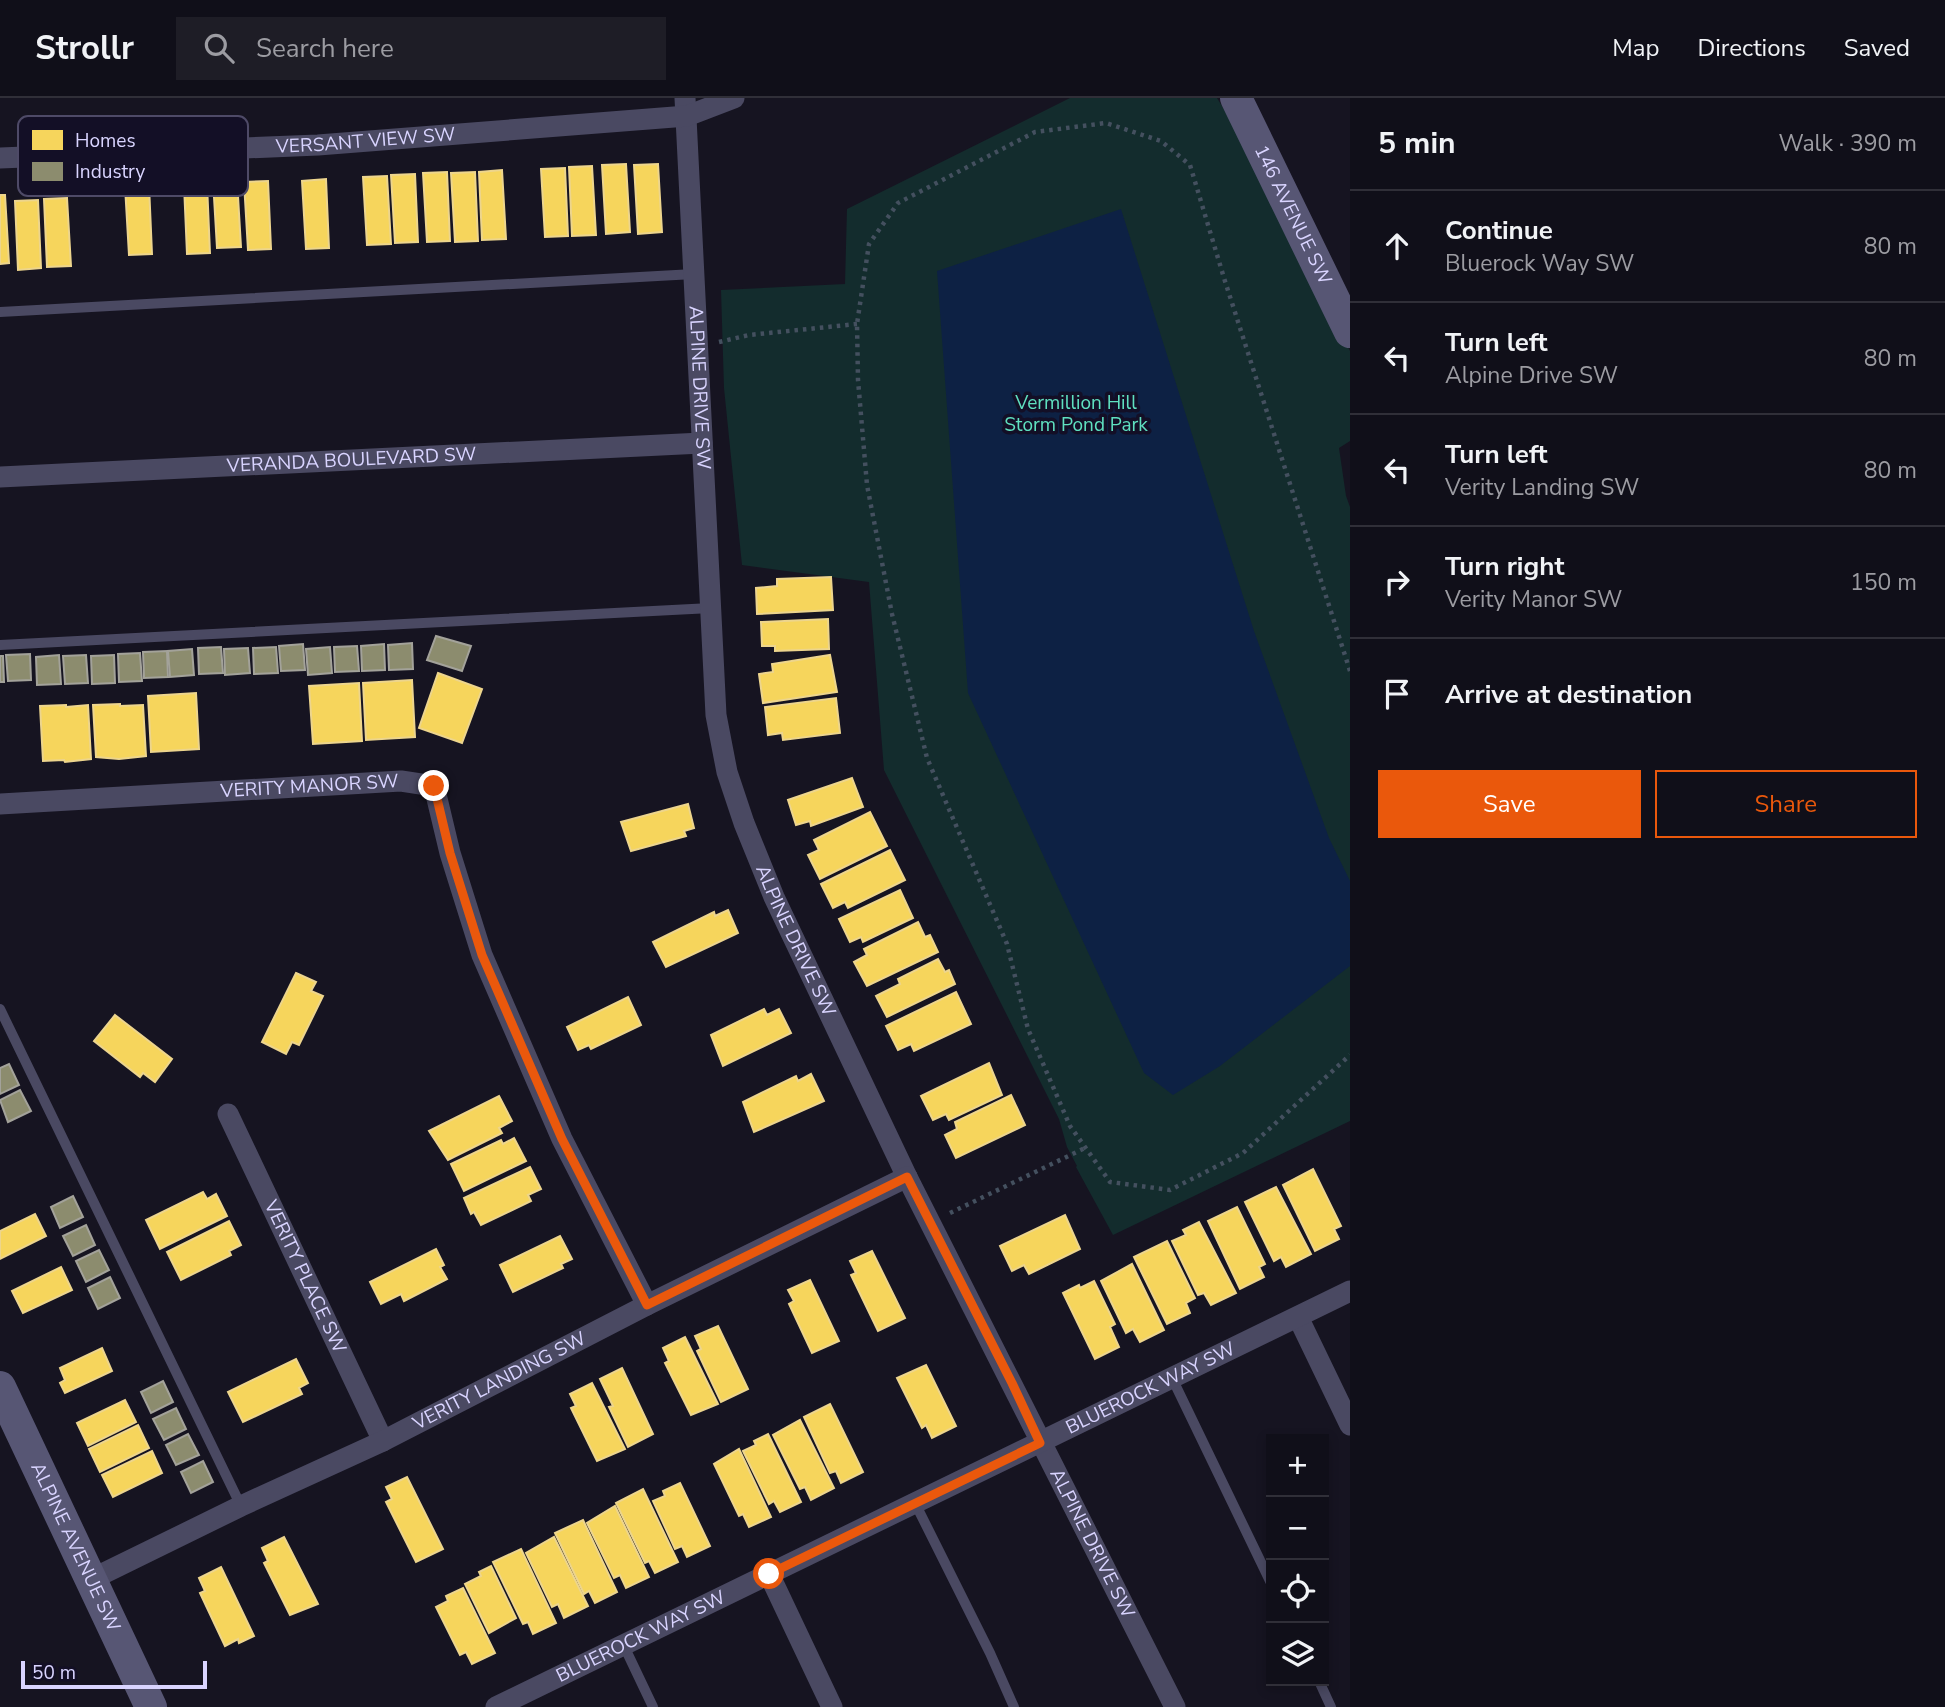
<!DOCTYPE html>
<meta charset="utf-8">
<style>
body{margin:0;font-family:"Nunito Sans",sans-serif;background:#1e1d26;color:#f1f3f6}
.controls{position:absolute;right:21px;bottom:21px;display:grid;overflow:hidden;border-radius:0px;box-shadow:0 4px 10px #0003}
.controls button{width:63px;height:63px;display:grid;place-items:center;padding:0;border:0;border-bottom:2px solid #302f38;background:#100f19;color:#f1f3f6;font:35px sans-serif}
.scale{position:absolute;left:21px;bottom:18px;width:186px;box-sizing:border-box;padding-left:7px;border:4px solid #d9d4ff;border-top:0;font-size:19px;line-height:24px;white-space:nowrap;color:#d9d4ff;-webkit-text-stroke:5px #130f26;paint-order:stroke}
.stop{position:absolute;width:21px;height:21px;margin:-16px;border:5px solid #ea580c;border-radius:50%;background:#fff}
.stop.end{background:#ea580c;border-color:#fff;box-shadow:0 2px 7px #0008}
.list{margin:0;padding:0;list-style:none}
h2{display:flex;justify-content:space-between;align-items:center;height:91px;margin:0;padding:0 28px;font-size:30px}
h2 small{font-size:23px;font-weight:400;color:#9c9ca2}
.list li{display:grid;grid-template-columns:46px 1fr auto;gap:21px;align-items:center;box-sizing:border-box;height:112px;padding:0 28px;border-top:2px solid #302f38}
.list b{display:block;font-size:26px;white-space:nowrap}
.list p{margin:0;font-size:23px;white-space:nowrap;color:#9c9ca2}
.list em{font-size:23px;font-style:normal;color:#9c9ca2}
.actions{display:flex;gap:14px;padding:21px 28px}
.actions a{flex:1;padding:16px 0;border:2px solid #ea580c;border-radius:0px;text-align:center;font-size:24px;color:#ea580c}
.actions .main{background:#ea580c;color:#fff}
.icon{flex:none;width:38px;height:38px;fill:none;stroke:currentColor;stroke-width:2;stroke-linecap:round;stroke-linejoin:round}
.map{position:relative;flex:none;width:1350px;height:1609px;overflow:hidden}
header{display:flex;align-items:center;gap:42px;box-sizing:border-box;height:98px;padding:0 35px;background:#100f19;border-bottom:2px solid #302f38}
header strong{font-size:33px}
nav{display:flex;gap:38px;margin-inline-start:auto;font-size:24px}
.search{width:490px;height:63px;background:#1e1d26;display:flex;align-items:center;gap:18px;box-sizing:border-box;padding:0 24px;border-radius:0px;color:#9c9ca2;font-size:26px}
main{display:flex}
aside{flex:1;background:#100f19}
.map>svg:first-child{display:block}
</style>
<header>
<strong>Strollr</strong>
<div class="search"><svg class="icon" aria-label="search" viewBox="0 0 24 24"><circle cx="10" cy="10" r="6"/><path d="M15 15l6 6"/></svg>Search here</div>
<nav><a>Map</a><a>Directions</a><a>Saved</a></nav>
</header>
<main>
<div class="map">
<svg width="1350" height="1609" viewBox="0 0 1350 1609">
<rect width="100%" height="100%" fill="#161421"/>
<!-- green -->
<path fill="#132c2d" d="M1070,0H1217L1249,52L1350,253V343L1339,350L1346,398L1350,409V1023L1113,1137L1076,1069L1077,1068L1067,1049L1059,1021L884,672L869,484L742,467L724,290L721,192L845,186L847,111Z"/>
<!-- water -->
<path fill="#0d2144" d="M1121,111L1254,533L1329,740L1350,783V868L1220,968L1173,997L1144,975L968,595L937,173Z"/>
<!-- homes -->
<g fill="#f6d55c" stroke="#edd58d" stroke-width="2">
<path d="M626,66L630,134L606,136L602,67Z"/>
<path d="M658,66L662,134L638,136L634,67Z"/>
<path d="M592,68L596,137L572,138L569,69Z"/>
<path d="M565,70L568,138L545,139L541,71Z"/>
<path d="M502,72L506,141L482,142L479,74Z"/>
<path d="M447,74L450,143L427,144L423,75Z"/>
<path d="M475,74L478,143L455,144L451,75Z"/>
<path d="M415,76L418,144L395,145L391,77Z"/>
<path d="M387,78L391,146L367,147L363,79Z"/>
<path d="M237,81L241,149L217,150L213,82Z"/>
<path d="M326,81L329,150L306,151L302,83Z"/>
<path d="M268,83L271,151L248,152L244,84Z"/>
<path d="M207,86L210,155L187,156L184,87Z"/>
<path d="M149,87L152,156L129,157L125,88Z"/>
<path d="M0,97H5L9,165L0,166Z"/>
<path d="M67,100L71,168L47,169L44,101Z"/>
<path d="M38,102L41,170L18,172L15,103Z"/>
<path d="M831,479L833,512L757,516L756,490L777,488V481Z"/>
<path d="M828,521L829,551L775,553V548H762L761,524Z"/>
<path d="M830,557L837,594L763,605L759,576L773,574L772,566Z"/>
<path d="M438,575L482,591L462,645L419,630Z"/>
<path d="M412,582L415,639L366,642L363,585Z"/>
<path d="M359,585L362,643L313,646L309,588Z"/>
<path d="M196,595L199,651L151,654L148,598Z"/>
<path d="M836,600L840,635L783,642L782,635L768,637L765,609Z"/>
<path d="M120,606V608L143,607L146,658L119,661L96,659L93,607Z"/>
<path d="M66,607V609L88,607L91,661L65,664L64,662L43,663L40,608Z"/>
<path d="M852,680L863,709L811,728L810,723L796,727L788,702Z"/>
<path d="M688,706L694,730L684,733L686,738L631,753L621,724Z"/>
<path d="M870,714L887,748L820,781L808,757L819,752L814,742Z"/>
<path d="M890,752L905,782L848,810L845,804L833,810L821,786Z"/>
<path d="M900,792L913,820L863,844L861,839L850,844L839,821Z"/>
<path d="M728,812L738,835L666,869L653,844L714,814L715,818Z"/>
<path d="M918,824L925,839L930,837L938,854L867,888L854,864L867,857L864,851Z"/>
<path d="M938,861L945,874L949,872L955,886L887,919L876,898L900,886L898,881Z"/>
<path d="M296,875L316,884L311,893L323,898L299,947L292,944L286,956L262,944Z"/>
<path d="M956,894L971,926L914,953L911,946L898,952L886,928Z"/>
<path d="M628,899L641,927L591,951L589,947L578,952L567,929Z"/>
<path d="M764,911L767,917L779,911L791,935L723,968L711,937Z"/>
<path d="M115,917L172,961L155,984L143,975L140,979L94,943Z"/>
<path d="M989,965L1002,997L949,1022L946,1016L933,1022L921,998Z"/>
<path d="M811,976L824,1003L754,1034L743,1004L796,978L798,983Z"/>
<path d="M1011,997L1025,1027L956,1060L945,1037L957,1031L955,1024Z"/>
<path d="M499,998L512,1023L499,1030L502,1035L448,1062L429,1033Z"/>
<path d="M514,1040L526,1063L464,1093L451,1066L501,1042L503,1046Z"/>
<path d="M530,1069L541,1091L528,1097L531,1103L481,1127L474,1114L471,1116L464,1100Z"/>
<path d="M1313,1071L1341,1128L1334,1131L1339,1141L1315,1153L1283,1087Z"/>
<path d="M1276,1089L1311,1156L1286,1169L1281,1159L1274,1163L1245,1104Z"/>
<path d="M203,1094L207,1101L216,1096L227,1118L160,1151L146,1122Z"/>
<path d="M1237,1109L1265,1166L1259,1169L1264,1179L1240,1191L1208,1123Z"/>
<path d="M35,1116L46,1138L0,1161V1133Z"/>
<path d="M1065,1117L1080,1151L1029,1176L1024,1167L1012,1173L1000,1148Z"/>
<path d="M229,1123L241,1147L229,1153L231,1157L181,1182L167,1154Z"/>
<path d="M1199,1124L1236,1195L1211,1207L1204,1195L1198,1197L1172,1143L1186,1137L1183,1132Z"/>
<path d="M560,1138L572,1161L561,1166L563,1170L513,1194L500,1167Z"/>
<path d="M1167,1143L1195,1200L1186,1205L1190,1215L1167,1226L1134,1159Z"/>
<path d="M436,1151L444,1167L440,1169L447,1181L404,1203L401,1196L381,1206L370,1184Z"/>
<path d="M872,1153L905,1220L878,1233L851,1177L856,1175L850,1163Z"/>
<path d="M1132,1166L1164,1232L1140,1244L1133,1231L1126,1235L1101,1183Z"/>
<path d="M61,1169L72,1192L23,1215L12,1193Z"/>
<path d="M810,1182L839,1243L812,1255L789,1206L794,1203L788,1192Z"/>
<path d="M1094,1183L1115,1226L1110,1229L1119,1249L1095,1261L1063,1195L1079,1187L1080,1190Z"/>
<path d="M718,1228L748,1291L721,1304L697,1253L701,1251L695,1238Z"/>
<path d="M685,1239L718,1306L691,1317L665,1265L669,1263L663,1250Z"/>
<path d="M102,1250L112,1273L65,1295L60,1285L65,1282L60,1270Z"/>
<path d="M296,1261L308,1285L299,1290L302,1296L243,1324L228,1294Z"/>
<path d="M926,1267L956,1328L932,1340L926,1327L922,1330L897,1280Z"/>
<path d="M622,1270L653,1336L628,1349L609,1309L613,1308L600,1281Z"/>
<path d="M592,1285L625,1351L597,1363L571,1310L576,1308L570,1296Z"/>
<path d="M125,1302L136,1324L88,1348L77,1325Z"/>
<path d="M830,1306L863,1374L841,1385L836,1373L830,1375L804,1319Z"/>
<path d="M800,1322L834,1390L811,1402L805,1389L800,1391L773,1337Z"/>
<path d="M138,1327L149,1350L100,1374L89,1351Z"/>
<path d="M768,1336L801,1404L780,1414L774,1403L769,1406L743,1353L756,1347L754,1343Z"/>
<path d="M739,1351L771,1419L749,1429L743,1416L739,1418L714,1366Z"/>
<path d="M152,1353L162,1375L113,1399L102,1377Z"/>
<path d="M407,1379L443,1451L416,1464L386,1404L392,1401L386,1389Z"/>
<path d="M680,1385L710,1448L687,1459L682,1448L675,1451L653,1403L665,1398L663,1393Z"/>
<path d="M643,1391L678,1464L655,1475L649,1463L645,1465L616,1405Z"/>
<path d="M615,1408L649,1479L626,1490L620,1477L614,1480L587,1425Z"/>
<path d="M583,1422L617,1494L595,1505L589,1493L584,1496L555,1435Z"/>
<path d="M284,1439L318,1506L290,1517L264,1465L268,1463L262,1450Z"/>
<path d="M554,1439L588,1508L564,1520L558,1506L552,1509L526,1455Z"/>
<path d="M521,1451L556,1525L533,1536L528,1524L523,1526L493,1464Z"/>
<path d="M491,1468L516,1520L489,1535L465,1486L481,1478L479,1474Z"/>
<path d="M221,1469L254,1538L239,1545L238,1541L225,1548L200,1495L205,1493L199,1480Z"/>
<path d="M463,1490L495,1555L472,1566L466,1554L460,1557L436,1509L448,1503L446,1498Z"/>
</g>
<!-- industry -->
<g fill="#8c8c6e" stroke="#a3a29a" stroke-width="2">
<path d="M436,538L471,548L462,573L427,562Z"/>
<path d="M412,545L413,571L389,572L388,547Z"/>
<path d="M303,546L305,572L281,573L279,548Z"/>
<path d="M384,546L385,572L362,573L361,548Z"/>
<path d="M357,548L359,573L335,574L334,549Z"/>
<path d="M221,549L223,575L199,576L198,550Z"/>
<path d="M276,549L278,575L254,576L253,550Z"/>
<path d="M330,549L332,575L308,577L306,551Z"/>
<path d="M248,550L250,575L225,577L224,551Z"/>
<path d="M192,551L194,577L170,579L168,553Z"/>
<path d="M167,553L168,579L144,580L143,554Z"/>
<path d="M140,555L142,583L119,584L118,556Z"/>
<path d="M30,556L31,582L8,583L6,557Z"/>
<path d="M59,557L61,586L37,587L36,559Z"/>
<path d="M86,557L88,585L65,586L63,558Z"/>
<path d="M114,557L115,585L92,586L91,558Z"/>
<path d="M0,558H3L4,584H0Z"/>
<path d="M9,966L19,987L0,996V970Z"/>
<path d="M20,992L31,1013L8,1024L0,1002Z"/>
<path d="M73,1098L83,1119L60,1130L51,1109Z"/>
<path d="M86,1127L95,1147L73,1158L63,1138Z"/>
<path d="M99,1152L109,1172L86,1184L76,1163Z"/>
<path d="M110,1179L120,1200L98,1211L88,1190Z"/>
<path d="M163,1283L173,1304L151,1315L141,1294Z"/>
<path d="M176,1310L186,1331L164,1342L153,1321Z"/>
<path d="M188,1336L199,1357L176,1367L166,1347Z"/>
<path d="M203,1363L213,1384L191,1395L181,1374Z"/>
</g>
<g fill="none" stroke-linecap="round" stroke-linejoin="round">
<!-- path -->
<g stroke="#44505f" stroke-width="4.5" stroke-dasharray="3.5 5" stroke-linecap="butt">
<path d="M719,244L749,237L857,226"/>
<path d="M1350,573L1224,180L1190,67L1161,43L1106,25L1035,34L898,105L869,146L857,226L858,282L867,387L892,516L927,660L1007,846L1028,931L1070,1028L1110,1084L1170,1092L1243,1055L1350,957"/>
<path d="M950,1115L1085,1050"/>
</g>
<!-- lane -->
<g stroke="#4a4962" stroke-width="10">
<path d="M0,214L694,176"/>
<path d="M0,547L711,510"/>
<path d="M0,911L241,1408"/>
<path d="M1172,1280L1271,1485"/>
<path d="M915,1405L990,1555L1014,1609"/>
<path d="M624,1548L653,1609"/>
<path d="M1319,1583L1331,1609"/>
</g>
<!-- street -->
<g stroke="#4a4962" stroke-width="21">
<path id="s1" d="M685,0L716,617L727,674L744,725L774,799L907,1079L1175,1609"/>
<path id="s2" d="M0,60L318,47L687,18L734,0"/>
<path id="s3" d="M0,379L702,345"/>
<path id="s4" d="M0,706L401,683L434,688L450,755L482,857L562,1041L647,1207"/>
<path id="s5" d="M228,1016L383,1343"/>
<path d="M1298,1219L1350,1327"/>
<path d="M769,1476L832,1609"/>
<path id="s6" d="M92,1481L241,1408L383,1343L647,1207L907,1079"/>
<path id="s7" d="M496,1609L1350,1193"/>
</g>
<!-- secondary -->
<g stroke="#575674" stroke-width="32">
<path id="s8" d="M1236,0L1350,234"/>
<path id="s9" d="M0,1289L151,1609"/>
</g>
</g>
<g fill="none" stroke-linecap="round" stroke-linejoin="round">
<!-- route -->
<path stroke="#ea580c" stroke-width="9" d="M434,688L450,755L482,857L562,1041L647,1207L907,1079L1012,1285L1040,1345L769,1476"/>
</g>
<g text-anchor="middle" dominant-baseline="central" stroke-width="7" stroke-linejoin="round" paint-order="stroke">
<!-- street labels -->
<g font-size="19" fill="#d9d4ff" stroke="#130f26">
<text stroke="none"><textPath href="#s2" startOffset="366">VERSANT VIEW SW</textPath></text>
<text stroke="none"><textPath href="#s8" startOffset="130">146 AVENUE SW</textPath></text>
<text stroke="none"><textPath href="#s1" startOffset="290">ALPINE DRIVE SW</textPath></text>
<text stroke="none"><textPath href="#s3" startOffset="352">VERANDA BOULEVARD SW</textPath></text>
<text stroke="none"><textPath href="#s4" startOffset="310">VERITY MANOR SW</textPath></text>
<text stroke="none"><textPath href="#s1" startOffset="858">ALPINE DRIVE SW</textPath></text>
<text stroke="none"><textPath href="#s5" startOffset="180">VERITY PLACE SW</textPath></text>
<text stroke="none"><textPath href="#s6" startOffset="453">VERITY LANDING SW</textPath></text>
<text stroke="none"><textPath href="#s7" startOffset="728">BLUEROCK WAY SW</textPath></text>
<text stroke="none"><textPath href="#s1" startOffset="1530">ALPINE DRIVE SW</textPath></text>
<text stroke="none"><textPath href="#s9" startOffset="177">ALPINE AVENUE SW</textPath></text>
<text stroke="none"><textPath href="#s7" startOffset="161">BLUEROCK WAY SW</textPath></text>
</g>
<!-- park labels -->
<g font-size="19" fill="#5fe0c0" stroke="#130f26">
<text x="1076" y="305">Vermillion Hill<tspan x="1076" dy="22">Storm Pond Park</tspan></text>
</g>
</g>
<!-- legend -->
<rect x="18" y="18" width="230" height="80" rx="10" fill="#130f26" stroke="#4e4a67" stroke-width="2"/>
<rect x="32" y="32" width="31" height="20" fill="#f6d55c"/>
<rect x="32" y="64" width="31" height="19" fill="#8c8c6e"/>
<g font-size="19" fill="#d9d4ff">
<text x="75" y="49">Homes</text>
<text x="75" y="80">Industry</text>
</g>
</svg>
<div class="controls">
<button>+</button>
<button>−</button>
<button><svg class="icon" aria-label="locate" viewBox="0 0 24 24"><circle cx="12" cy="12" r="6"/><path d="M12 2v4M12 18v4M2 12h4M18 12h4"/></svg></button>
<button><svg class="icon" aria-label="layers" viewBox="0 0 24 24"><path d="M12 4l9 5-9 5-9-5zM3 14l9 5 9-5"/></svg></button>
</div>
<div class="scale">50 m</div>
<div class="stop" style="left:769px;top:1476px"></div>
<div class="stop end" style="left:434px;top:688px"></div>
</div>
<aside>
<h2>5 min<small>Walk · 390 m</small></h2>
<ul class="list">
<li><svg class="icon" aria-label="ahead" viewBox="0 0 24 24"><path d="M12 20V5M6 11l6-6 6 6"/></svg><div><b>Continue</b><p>Bluerock Way SW</p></div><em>80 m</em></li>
<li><svg class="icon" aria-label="left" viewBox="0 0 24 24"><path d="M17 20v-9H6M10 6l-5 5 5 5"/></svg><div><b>Turn left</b><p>Alpine Drive SW</p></div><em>80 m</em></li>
<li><svg class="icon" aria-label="left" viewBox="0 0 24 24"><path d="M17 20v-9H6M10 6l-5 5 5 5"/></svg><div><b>Turn left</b><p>Verity Landing SW</p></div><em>80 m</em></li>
<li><svg class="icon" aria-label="right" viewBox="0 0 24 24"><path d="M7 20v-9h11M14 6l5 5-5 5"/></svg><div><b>Turn right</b><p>Verity Manor SW</p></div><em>150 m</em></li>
<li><svg class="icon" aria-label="arrive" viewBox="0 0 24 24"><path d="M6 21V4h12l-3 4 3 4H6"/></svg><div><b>Arrive at destination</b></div></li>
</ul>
<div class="actions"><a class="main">Save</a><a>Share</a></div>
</aside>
</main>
